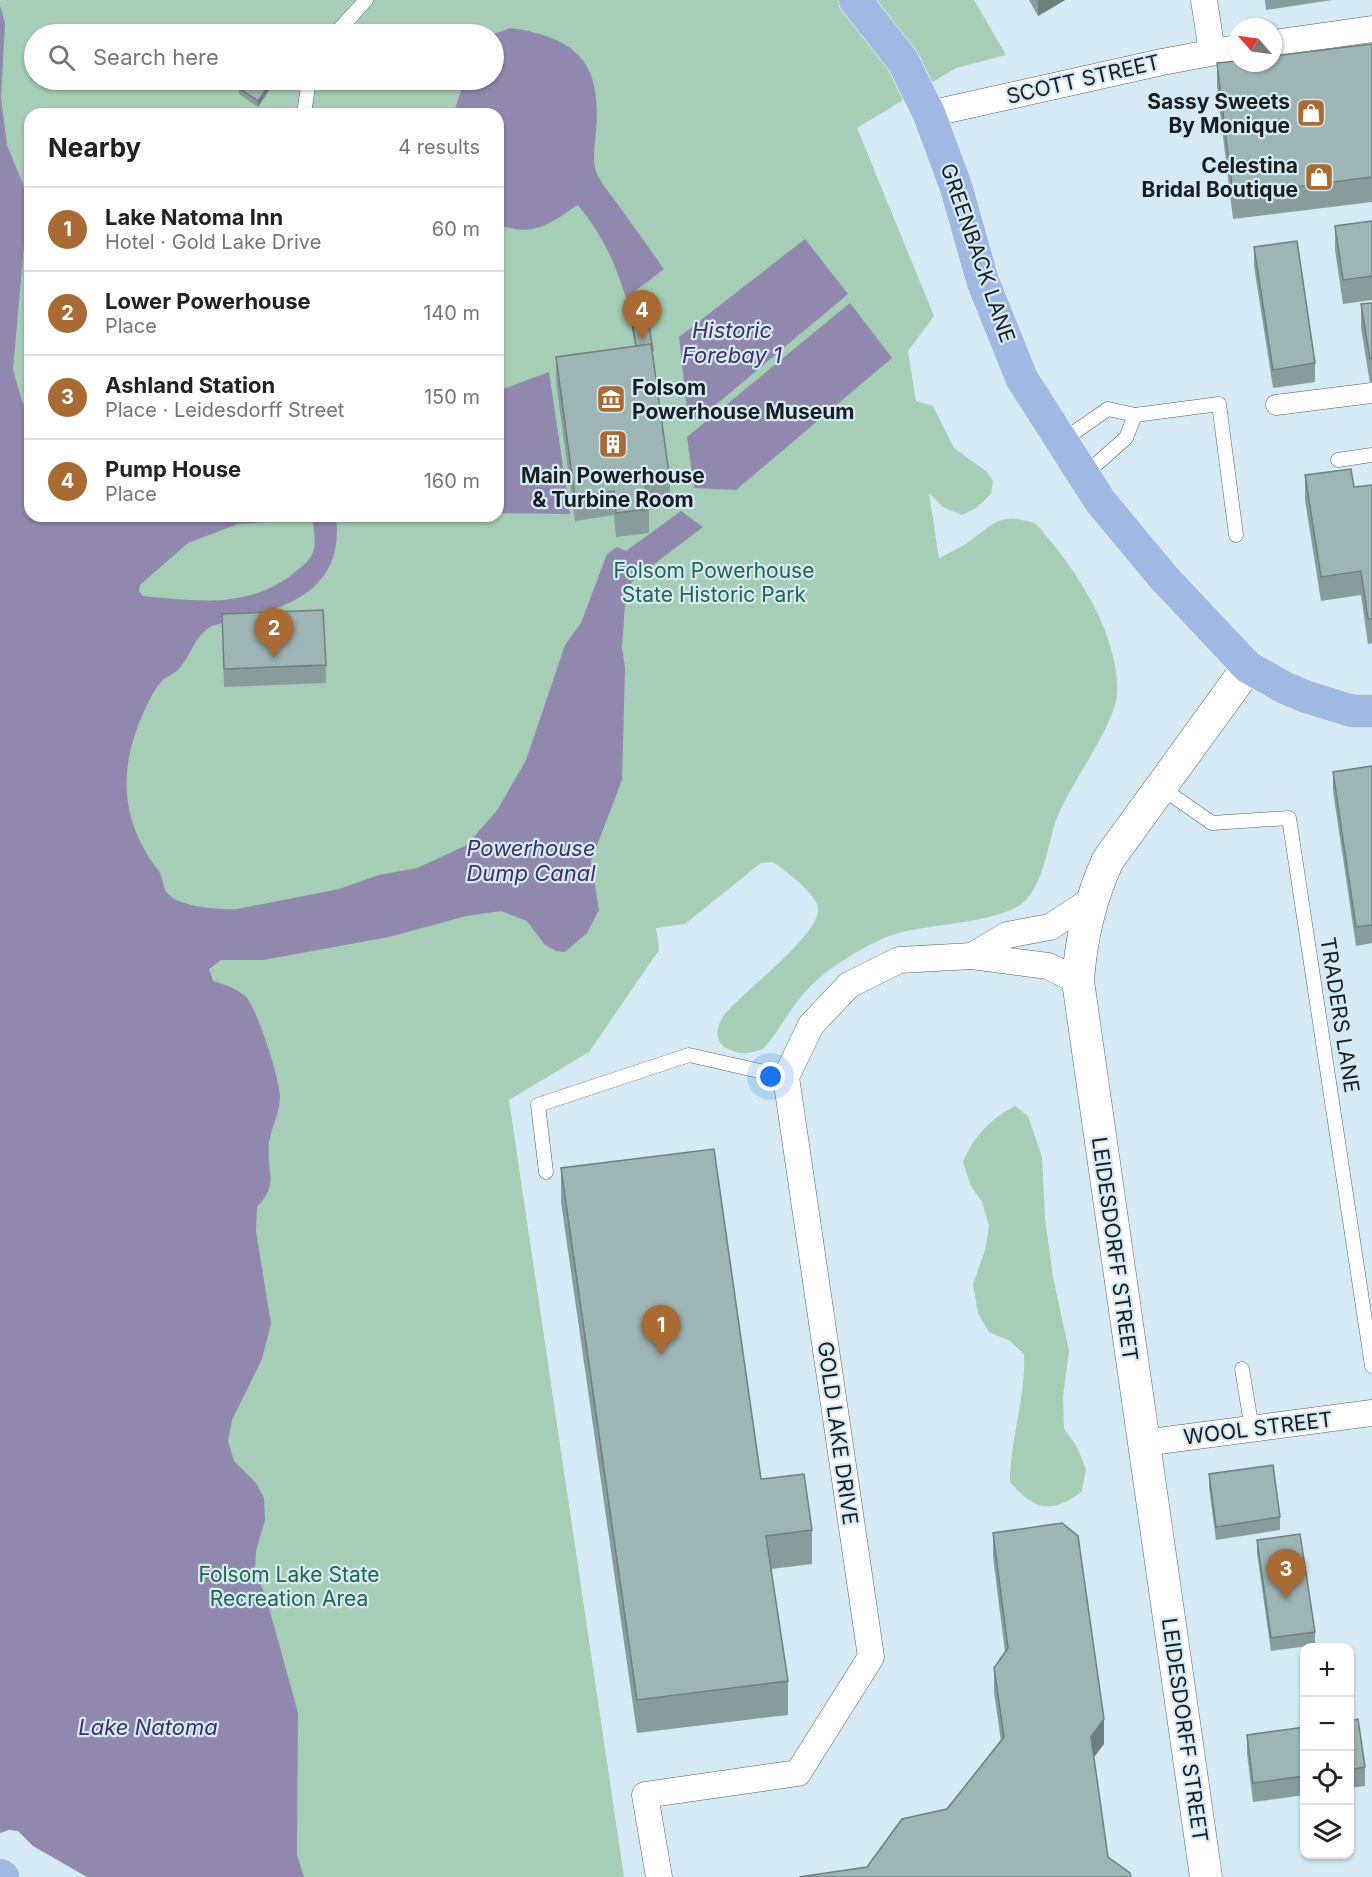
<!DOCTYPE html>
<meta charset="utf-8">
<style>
body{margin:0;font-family:Inter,sans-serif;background:#f6f6f6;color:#222}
.controls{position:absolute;right:18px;bottom:18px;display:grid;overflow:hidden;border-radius:12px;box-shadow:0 2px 4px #0004}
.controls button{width:54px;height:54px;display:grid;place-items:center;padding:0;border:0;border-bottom:2px solid #e0e0e0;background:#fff;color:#222;font:30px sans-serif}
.compass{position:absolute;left:1228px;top:18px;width:54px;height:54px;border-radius:50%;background:#fff;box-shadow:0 2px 4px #0004;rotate:298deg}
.you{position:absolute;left:771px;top:1077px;width:21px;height:21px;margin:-15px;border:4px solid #fff;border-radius:50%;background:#1a73e8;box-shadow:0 0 0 9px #1a73e833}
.badge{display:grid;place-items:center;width:39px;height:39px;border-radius:50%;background:#aa6a33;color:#fff;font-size:20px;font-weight:700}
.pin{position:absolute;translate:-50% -50px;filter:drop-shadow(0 2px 3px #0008)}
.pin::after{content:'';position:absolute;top:32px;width:21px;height:18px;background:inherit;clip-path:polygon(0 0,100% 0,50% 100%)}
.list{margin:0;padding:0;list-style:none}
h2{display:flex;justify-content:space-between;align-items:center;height:78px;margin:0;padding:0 24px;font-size:26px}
h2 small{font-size:20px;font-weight:400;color:#767676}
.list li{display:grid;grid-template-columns:39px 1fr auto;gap:18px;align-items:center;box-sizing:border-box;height:84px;padding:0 24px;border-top:2px solid #e0e0e0}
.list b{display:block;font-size:22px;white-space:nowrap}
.list p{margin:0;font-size:20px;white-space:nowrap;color:#767676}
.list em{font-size:20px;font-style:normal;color:#767676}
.icon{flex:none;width:33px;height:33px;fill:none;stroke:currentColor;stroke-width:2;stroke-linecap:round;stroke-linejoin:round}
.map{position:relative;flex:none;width:1372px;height:1877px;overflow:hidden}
.search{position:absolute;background:#fff;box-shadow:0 2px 4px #0004;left:24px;top:24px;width:480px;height:66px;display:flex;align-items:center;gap:15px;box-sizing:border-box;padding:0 21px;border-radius:33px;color:#767676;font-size:22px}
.panel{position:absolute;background:#fff;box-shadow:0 2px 4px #0004;left:24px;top:108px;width:480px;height:414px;border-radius:18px}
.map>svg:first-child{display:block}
</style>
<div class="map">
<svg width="1372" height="1877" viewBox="0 0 1372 1877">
<rect width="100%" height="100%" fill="#d5eaf4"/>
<!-- green -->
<g fill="#a6cdb6" fill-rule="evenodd">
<path d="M0,0H974L1006,55L956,68L857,128L934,316L908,351L916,401L933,406L954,448L986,471L993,481L991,494L976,508L962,515L943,507L929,493L939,559C947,553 956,550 966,544C983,533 993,517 1016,519C1021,520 1030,521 1034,523C1041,527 1047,538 1052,543C1084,582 1120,642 1117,694C1114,728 1070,783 1056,820C1048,844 1044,880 1026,900C1003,924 927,923 892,935C867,944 827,968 809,988C791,1006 780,1030 763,1049C749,1054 741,1055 728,1049C713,1042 716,1025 725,1014C742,992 821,935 818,908C816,893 785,871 773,862L761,863L685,924L656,928L659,950L589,1052L509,1100L624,1877H0ZM34,34H494V80H34ZM30,114H498V516H30Z"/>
<path d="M1015,1106L1028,1116L1042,1157L1045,1218L1053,1277L1069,1351L1063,1396L1064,1429L1076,1445L1086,1469L1082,1491C1052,1515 1034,1510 1010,1482C1010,1439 1026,1398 1024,1354L1010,1341L989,1332L978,1313L973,1284L985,1250L989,1226L982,1202L971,1186L963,1162C975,1135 989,1120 1015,1106Z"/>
</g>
<!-- water -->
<g fill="#9089ad">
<path d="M0,6L5,23L1,98L7,145L23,184L28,207H30V242L24,245L13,370L22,401L30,417V516H291L271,522L238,524L188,543L140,585L139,591L143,596C196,601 249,609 294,573C302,566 312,560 314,548C316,538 313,526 312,516H336C344,581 301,604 245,618C234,621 214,623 206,630C193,640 189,660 177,671C173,675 166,676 162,681C153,690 147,705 142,716C118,770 121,822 158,870C164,877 161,886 168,894C179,907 221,910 237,909L339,889L379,875L417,868L467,845L498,809L526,760L565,645L581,623L607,554L617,547L626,551L681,511L703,527L637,577L626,589L622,647L625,668L622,780L591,861L599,910L587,933L565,952L556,951L544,944L527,921L501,911L466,916L389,937L263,960H221L209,969L213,981C224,984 238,989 246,997C257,1008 280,1080 280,1097C280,1112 271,1128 269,1143C266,1172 280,1183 257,1207L256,1231L271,1324L262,1359L232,1420L228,1441L234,1461L256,1483L264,1498L265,1520L256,1551L255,1571L266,1597L298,1713L297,1855L304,1877H0Z"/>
<path d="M511,28C577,38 602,62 596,131C595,145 591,163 598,176C603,186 612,196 619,206C634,227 649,248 664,269L626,298C614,260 603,236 578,205C548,224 536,237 498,225V114H453L465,80H494L493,34Z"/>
<path d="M805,239L848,294L700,418L688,417L679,337Z"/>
<path d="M850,303L892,358L736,490L694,488L687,437Z"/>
<path d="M549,372L570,514L498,513V391Z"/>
</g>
<!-- pier -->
<path fill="#d5eaf4" d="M9,1830L18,1831L33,1846L87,1877H0V1833Z"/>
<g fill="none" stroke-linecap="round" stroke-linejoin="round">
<!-- service casing -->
<g stroke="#4e6169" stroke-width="15">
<g id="service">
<path d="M335,34L366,0"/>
<path d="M304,114L309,80"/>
<path d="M1063,440L1108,409L1135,415L1219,404L1236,535"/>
<path d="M1338,460L1372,455"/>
<path d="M1084,475L1126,438L1135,415"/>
<path d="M1160,787L1212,823L1289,818L1372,1366"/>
<path d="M546,1172L538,1105L689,1055L786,1077"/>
<path d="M1242,1369L1252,1429"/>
</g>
</g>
<!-- pedestrian casing -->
<g stroke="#4e6169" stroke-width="21">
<path id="pedestrian" d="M1276,405L1372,393"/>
</g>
<!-- minor casing -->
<g stroke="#4e6169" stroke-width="27">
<g id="minor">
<path d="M1204,0L1212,52"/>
<path d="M1273,43L1372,29"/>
<path d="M929,114L1162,62L1237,48"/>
<path d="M972,956L1007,935L1050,927L1093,899"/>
<path d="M1143,1443L1372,1413"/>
<path d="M659,1877L645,1795L798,1773L871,1657L786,1077L811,1025L849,985L899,960L972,956L1048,966L1078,981"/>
</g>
</g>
<!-- tertiary casing -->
<g stroke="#4e6169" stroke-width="33">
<path id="tertiary" d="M1206,1877L1078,981C1081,937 1090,899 1108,860L1248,667"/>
</g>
<!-- primary casing -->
<g stroke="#fff" stroke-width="34">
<g id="primary">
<path d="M855,0L903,61L929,114L956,187L983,282L1022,379L1100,501L1164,578L1248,667L1285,688L1307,697L1352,711H1372"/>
<path d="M0,1875L3,1877"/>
</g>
</g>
<!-- service -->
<use href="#service" stroke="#fff" stroke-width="14"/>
<!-- pedestrian -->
<use href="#pedestrian" stroke="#fff" stroke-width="20"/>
<!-- minor -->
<use href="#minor" stroke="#fff" stroke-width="26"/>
<!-- tertiary -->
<use href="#tertiary" stroke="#fff" stroke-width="32"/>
<!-- primary -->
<use href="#primary" stroke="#a0b9e2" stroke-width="33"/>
</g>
<!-- wall -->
<g fill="#879c9b">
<path d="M1029,0H1065L1038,16Z"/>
<path d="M1265,0H1332L1266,10Z"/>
<path d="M1372,44V202L1233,219L1217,87V63Z"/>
<path d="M273,80V84L258,107L239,94V88Z"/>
<path d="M1372,221V300L1343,304L1335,250V226Z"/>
<path d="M1254,247L1315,363V382L1273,388L1254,266Z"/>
<path d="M1372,303V382L1370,383L1361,328V304Z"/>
<path d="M631,317L653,353L670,481V506L649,509V533L616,537L614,515L575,521L556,382V357L635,346L631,324Z"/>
<path d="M1305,475L1354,487L1372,485V643L1368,644L1361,595L1321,601L1305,500Z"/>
<path d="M222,614L326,665V683L224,687Z"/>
<path d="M1372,766V943L1356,946L1333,791V772Z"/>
<path d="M561,1168L761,1479L812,1530V1564L771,1569L788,1681V1715L637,1733L561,1202Z"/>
<path d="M1209,1474L1280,1517V1530L1216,1540L1209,1487Z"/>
<path d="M993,1533L1104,1744L1094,1757L867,1867L947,1809L1001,1741L994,1692V1668L1005,1652L993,1557Z"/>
<path d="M1257,1540L1315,1632V1645L1271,1651L1257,1553Z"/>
<path d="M1350,1721L1365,1767V1786L1350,1788Z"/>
<path d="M1305,1727V1795L1253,1802L1247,1754V1735Z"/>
</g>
<!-- shaded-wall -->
<g fill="#6e7f7e">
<path d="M1038,0H1065L1038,16Z"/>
<path d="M272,80H273V84L258,107V101Z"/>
<path d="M1104,1719V1744L1091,1761V1737Z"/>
</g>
<!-- building -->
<g fill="#9db5b4" stroke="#6e7f7e" stroke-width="1.5">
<path d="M1372,44V177L1233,195L1217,63L1237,61V63H1273V56Z"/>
<path d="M244,80H272L258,101L239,88Z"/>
<path d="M1372,221V276L1343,280L1335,226Z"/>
<path d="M1297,241L1315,363L1273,370L1254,247Z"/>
<path d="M1372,303V358L1370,359L1361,304Z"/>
<path d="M647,314L653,350H652L651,344L636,346L631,317Z"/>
<path d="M651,344L670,481L645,485L649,509L616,513L614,491L575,497L556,357Z"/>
<path d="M1351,469L1354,487L1372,485V619H1368L1361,571L1321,577L1305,475Z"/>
<path d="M323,610L326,665L224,669L222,614Z"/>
<path d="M1372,766V925L1356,927L1333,772Z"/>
<path d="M714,1149L761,1479L804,1474L812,1530L766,1536L788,1681L637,1700L561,1168Z"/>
<path d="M1273,1465L1280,1517L1216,1527L1209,1474Z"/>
<path d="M1062,1523L1078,1536L1104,1719L1091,1737L1108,1857L1130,1873L1131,1877H799L867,1867L902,1819L947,1809L1004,1737L994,1668L1008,1648L993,1533Z"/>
<path d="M1300,1534L1315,1632L1271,1638L1257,1540Z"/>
<path d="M1358,1719L1365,1767L1350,1770V1721Z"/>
<path d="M1305,1727V1776L1253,1783L1247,1735Z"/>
</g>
<!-- icons -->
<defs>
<g id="shop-square" transform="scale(1.5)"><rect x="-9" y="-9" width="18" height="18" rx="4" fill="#aa6a33" stroke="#d5eaf4"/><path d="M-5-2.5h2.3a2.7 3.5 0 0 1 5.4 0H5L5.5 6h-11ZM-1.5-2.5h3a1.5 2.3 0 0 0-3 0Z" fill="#fff"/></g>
<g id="museum-square" transform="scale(1.5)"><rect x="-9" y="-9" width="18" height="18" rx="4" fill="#aa6a33" stroke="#d5eaf4"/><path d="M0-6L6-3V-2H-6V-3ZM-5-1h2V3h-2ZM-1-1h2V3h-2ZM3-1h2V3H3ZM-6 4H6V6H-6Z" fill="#fff"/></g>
<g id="building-square" transform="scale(1.5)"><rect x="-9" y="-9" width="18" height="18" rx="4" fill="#aa6a33" stroke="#d5eaf4"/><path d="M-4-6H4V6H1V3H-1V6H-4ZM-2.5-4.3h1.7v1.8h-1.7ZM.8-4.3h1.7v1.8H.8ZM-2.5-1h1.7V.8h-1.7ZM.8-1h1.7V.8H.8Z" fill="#fff"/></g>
</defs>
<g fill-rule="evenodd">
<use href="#shop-square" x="1311" y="113"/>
<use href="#shop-square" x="1319" y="177"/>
<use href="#museum-square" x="611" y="399"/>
<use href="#building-square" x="613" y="444"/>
</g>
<g text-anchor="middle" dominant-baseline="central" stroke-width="4.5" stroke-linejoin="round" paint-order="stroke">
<!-- street labels -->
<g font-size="21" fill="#161e22" stroke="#d5eaf4">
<text transform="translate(1083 79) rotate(-13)">SCOTT STREET</text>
<text transform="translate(978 253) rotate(71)">GREENBACK LANE</text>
<text transform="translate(1340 1015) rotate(81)">TRADERS LANE</text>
<text transform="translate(1115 1249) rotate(82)">LEIDESDORFF STREET</text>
<text transform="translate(1258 1428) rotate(-7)">WOOL STREET</text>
<text transform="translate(838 1433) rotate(82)">GOLD LAKE DRIVE</text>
<text transform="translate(1185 1730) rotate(82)">LEIDESDORFF STREET</text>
</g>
<!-- poi labels -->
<g font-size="21" font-weight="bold" fill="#161e22" stroke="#d5eaf4" text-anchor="end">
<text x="1290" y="101">Sassy Sweets<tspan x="1290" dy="24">By Monique</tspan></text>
<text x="1298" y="165">Celestina<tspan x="1298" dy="24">Bridal Boutique</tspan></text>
<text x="632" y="387" text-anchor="start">Folsom<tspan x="632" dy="24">Powerhouse Museum</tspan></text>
<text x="613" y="475" text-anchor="middle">Main Powerhouse<tspan x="613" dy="24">&amp; Turbine Room</tspan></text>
</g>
<!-- park labels -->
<g font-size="21" fill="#246547" stroke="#d5eaf4">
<text x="714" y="570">Folsom Powerhouse<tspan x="714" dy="24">State Historic Park</tspan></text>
<text x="289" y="1574">Folsom Lake State<tspan x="289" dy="24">Recreation Area</tspan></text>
</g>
<!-- water labels -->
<g font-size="22" font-style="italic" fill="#3e3162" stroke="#d5eaf4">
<text x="732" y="330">Historic<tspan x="732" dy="25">Forebay 1</tspan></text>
<text x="531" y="848">Powerhouse<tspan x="531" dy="25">Dump Canal</tspan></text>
<text x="148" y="1727">Lake Natoma</text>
</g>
</g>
</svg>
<div class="controls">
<button>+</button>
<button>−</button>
<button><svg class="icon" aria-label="locate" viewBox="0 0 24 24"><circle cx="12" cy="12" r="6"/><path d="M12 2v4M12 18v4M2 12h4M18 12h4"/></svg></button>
<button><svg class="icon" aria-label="layers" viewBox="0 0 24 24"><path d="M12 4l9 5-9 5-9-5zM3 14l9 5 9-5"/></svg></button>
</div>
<svg class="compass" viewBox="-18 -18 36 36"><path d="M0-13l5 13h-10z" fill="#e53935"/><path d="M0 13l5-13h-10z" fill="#767676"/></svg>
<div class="you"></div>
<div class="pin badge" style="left:661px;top:1355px">1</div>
<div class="pin badge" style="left:274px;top:658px">2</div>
<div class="pin badge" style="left:1286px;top:1599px">3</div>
<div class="pin badge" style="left:642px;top:340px">4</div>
<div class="search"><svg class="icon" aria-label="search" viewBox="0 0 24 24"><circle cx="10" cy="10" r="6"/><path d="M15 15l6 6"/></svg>Search here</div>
<section class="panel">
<h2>Nearby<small>4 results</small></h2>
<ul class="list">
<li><span class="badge">1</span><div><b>Lake Natoma Inn</b><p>Hotel · Gold Lake Drive</p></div><em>60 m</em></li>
<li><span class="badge">2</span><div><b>Lower Powerhouse</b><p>Place</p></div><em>140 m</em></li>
<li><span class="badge">3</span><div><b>Ashland Station</b><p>Place · Leidesdorff Street</p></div><em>150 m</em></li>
<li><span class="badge">4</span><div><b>Pump House</b><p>Place</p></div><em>160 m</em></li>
</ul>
</section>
</div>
